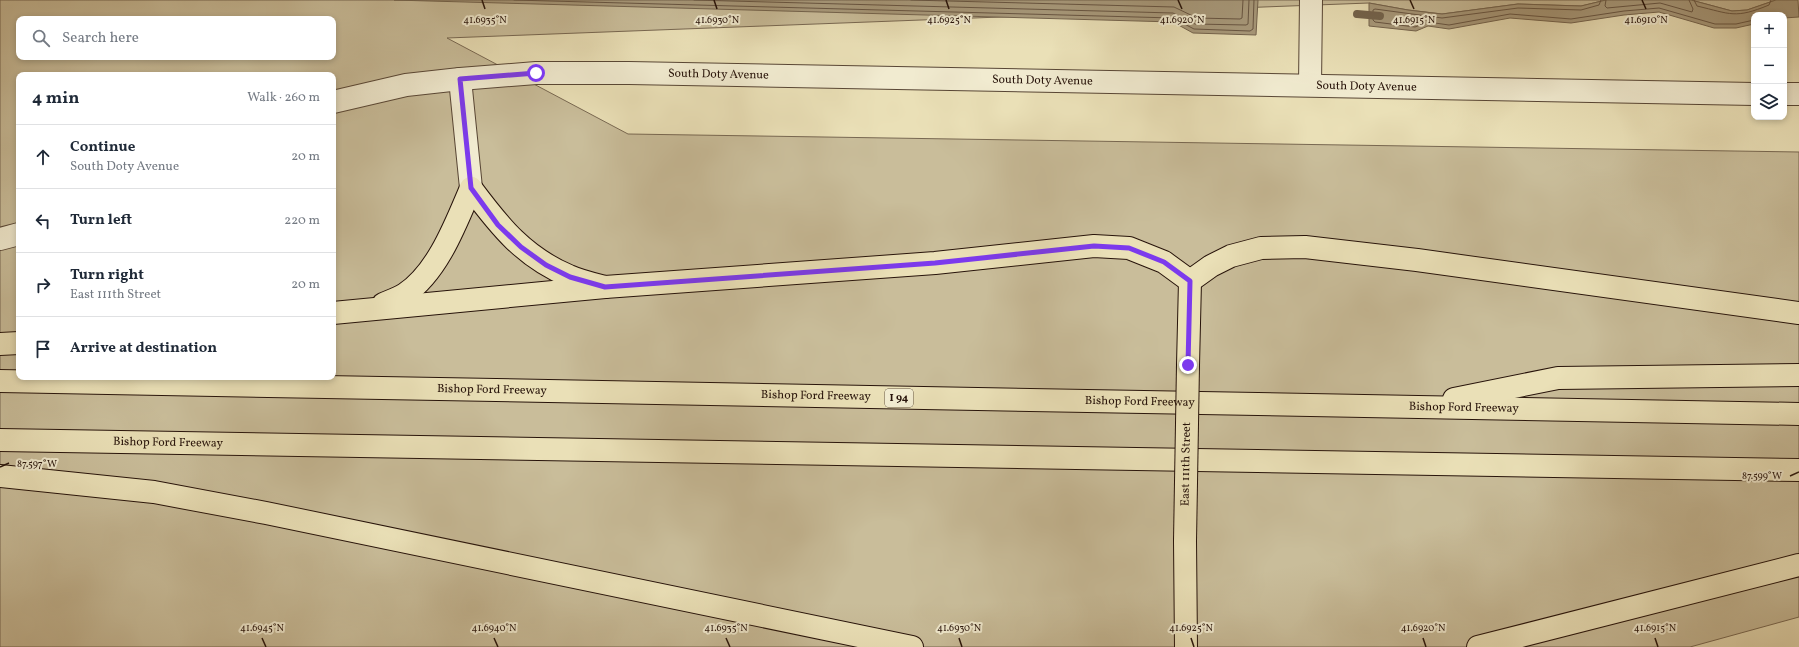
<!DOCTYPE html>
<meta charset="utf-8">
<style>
body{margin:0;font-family:Vollkorn,serif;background:#f6f6f7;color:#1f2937}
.controls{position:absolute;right:12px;top:12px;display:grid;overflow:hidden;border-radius:8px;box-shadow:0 2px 6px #0003}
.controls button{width:36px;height:36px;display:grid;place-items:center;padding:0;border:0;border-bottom:1px solid #e0e1e3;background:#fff;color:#1f2937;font:20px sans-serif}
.stop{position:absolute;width:12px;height:12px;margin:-9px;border:3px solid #7c3aed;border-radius:50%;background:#fff}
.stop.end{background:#7c3aed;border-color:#fff;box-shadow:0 1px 4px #0008}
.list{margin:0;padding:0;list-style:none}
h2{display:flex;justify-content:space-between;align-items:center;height:52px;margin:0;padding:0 16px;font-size:17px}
h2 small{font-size:13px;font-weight:400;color:#747a83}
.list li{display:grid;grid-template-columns:26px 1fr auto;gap:12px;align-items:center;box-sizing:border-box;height:64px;padding:0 16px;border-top:1px solid #e0e1e3}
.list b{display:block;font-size:15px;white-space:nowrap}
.list p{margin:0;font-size:13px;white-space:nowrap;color:#747a83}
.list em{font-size:13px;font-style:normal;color:#747a83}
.icon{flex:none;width:22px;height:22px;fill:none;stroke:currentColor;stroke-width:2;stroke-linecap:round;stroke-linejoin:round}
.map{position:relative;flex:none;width:1799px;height:647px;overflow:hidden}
.search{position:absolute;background:#fff;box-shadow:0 2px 6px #0003;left:16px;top:16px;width:320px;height:44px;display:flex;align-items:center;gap:10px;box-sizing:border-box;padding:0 14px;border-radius:8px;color:#747a83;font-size:15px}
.panel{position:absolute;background:#fff;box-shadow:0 2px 6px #0003;left:16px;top:72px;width:320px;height:308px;border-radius:8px}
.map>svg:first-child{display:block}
</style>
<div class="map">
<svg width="1799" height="647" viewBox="0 0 1799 647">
<rect width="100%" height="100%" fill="#eae0b7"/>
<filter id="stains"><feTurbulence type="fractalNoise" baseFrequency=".005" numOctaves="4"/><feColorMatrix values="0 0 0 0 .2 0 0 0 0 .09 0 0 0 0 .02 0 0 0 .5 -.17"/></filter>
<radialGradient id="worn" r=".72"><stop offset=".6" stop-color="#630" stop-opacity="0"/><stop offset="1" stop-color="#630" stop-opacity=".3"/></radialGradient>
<!-- green -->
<g fill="#c9bd9a" stroke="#786852" fill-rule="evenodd">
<path d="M0,0H1606L1581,6L1518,4L1442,14L1408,10L1369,3L447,38L628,134L1799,152V617L1690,647H0ZM19,19H333V57H19ZM19,75H333V377H19Z"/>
<path d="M1691,0H1776L1747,10L1732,11Z"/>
</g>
<!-- water -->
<g fill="#a89a7c" stroke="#74644e">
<path d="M394,0H1258L1256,35L1193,33L1173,22Z"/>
<path d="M1606,0H1691L1732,11L1747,10L1776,0H1798L1799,17L1784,18V15H1754V24L1736,28H1714L1659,12L1624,15L1571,23L1510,18L1449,29L1428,26L1416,31L1369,26V3L1408,10L1442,14L1518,4L1581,6Z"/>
</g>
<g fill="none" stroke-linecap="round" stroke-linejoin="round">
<!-- shore -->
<g stroke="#685643" stroke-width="1">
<path d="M514,0L1173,18L1194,29L1250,31L1253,29L1254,0"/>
<path d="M694,0L1173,13L1195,24L1246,25L1248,24L1249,0"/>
<path d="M911,0L1174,7L1197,18L1240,19L1242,18L1243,0"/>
<path d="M1601,0L1599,5L1581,10L1518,8L1442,18L1375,9L1373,10V20L1375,22L1415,27L1428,22L1449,25L1510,14L1571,19L1624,11L1659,8L1715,24H1736L1754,20"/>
<path d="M1606,0L1605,6L1607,8L1660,3L1692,12L1693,9L1689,0"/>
<path d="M1694,0L1697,6C1731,14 1735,19 1769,5L1771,0"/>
</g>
<!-- stream -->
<path stroke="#74644e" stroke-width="8" d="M1357,14L1380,16"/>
<!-- minor casing -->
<g stroke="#584635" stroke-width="24">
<g id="minor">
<path d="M460,79L471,188"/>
<path d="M1310,85L1311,0"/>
<path d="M1784,94H1799"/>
<path id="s1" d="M333,102L406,85L460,79L536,73H629L1754,94"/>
<path d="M0,239L19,234"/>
</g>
</g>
<!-- major casing -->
<g stroke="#27130a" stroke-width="24">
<g id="major">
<path d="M471,188C500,227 524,257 569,276C580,281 593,284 605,287L935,263L1094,246L1129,248L1164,262L1190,281"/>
<path d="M1190,281L1211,266L1231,256L1261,248L1305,247L1417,260L1799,313"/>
<path d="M1188,365L1190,281"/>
<path d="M1185,541L1186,647"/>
</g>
</g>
<!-- highway casing -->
<g stroke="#27130a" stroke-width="24">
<g id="highway">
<path d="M383,304C390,301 399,298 405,294C438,272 456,223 471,188"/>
<path d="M333,313L605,287"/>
<path d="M0,344L19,343"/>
<path id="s2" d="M0,381L1799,414"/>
<path d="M1454,399L1558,378L1799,375"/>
<path id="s3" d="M0,440L1799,470"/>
<path d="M0,476L154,492L266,513L912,647"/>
<path d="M1478,647L1799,565"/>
</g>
</g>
<!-- minor -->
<use href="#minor" stroke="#f1ebd0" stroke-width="22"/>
<!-- major -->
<use href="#major" stroke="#eae0b7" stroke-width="22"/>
<!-- highway -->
<use href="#highway" stroke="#eae0b7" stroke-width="22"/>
<!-- major-bridge casing -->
<g stroke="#27130a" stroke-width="24" stroke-linecap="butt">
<g id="major-bridge">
<path id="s4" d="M1185,541L1188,365"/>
</g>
</g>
<!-- major-bridge -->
<use href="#major-bridge" stroke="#eae0b7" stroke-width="22"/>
</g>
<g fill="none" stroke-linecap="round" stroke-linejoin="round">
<!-- route -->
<path stroke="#7c3aed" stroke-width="5" d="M536,73L460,79L471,188L498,225L521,247L546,265L570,277L605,287L935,263L1094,246L1129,248L1164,262L1190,281L1188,365"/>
</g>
<!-- ticks -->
<path fill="none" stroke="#27130a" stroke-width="1.5" d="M482,0L485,9M714,0L717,9M946,0L949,9M1178,0L1182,9M1410,0L1414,9M1642,0L1646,9M0,467L9,463M1790,476L1799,472M262,638L266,647M494,638L498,647M726,638L730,647M959,638L962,647M1191,638L1194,647M1423,638L1426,647M1655,638L1658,647"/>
<g text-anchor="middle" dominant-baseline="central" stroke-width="4" stroke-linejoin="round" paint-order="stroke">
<!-- shield labels -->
<rect fill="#f1ebd0" stroke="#645445" stroke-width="1" x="885" y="389" width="28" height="18" rx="3"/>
<g font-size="11" font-weight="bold" fill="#27130a">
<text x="899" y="398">I 94</text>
</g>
<!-- street labels -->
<g font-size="12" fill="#27130a" stroke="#f1ebd0">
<text stroke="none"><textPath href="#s1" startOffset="388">South Doty Avenue</textPath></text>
<text stroke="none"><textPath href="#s1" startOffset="712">South Doty Avenue</textPath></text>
<text stroke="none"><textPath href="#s1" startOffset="1036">South Doty Avenue</textPath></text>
<text stroke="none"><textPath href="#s2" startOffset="492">Bishop Ford Freeway</textPath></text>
<text stroke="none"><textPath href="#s2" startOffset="816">Bishop Ford Freeway</textPath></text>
<text stroke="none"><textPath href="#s2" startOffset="1140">Bishop Ford Freeway</textPath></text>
<text stroke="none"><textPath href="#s2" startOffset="1464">Bishop Ford Freeway</textPath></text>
<text stroke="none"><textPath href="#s3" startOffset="168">Bishop Ford Freeway</textPath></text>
<text stroke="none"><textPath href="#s4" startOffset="77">East 111th Street</textPath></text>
</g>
</g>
<g font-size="10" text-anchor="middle" fill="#27130a" stroke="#f1ebd0" stroke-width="4" stroke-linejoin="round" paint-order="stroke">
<text x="485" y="23">41.6935°N</text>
<text x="717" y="23">41.6930°N</text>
<text x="949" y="23">41.6925°N</text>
<text x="1182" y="23">41.6920°N</text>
<text x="1414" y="23">41.6915°N</text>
<text x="1646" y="23">41.6910°N</text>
<text x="37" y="467">87.597°W</text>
<text x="1762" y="479">87.599°W</text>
<text x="262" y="631">41.6945°N</text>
<text x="494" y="631">41.6940°N</text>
<text x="726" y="631">41.6935°N</text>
<text x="959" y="631">41.6930°N</text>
<text x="1191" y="631">41.6925°N</text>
<text x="1423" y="631">41.6920°N</text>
<text x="1655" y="631">41.6915°N</text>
</g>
<rect width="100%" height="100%" filter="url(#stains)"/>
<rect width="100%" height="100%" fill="url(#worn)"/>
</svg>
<div class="controls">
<button>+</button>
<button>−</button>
<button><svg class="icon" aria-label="layers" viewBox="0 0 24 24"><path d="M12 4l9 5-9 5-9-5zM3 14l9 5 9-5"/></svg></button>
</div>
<div class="stop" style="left:536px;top:73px"></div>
<div class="stop end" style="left:1188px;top:365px"></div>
<div class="search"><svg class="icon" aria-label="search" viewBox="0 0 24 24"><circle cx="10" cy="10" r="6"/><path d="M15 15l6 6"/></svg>Search here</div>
<section class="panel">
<h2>4 min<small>Walk · 260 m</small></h2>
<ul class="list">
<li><svg class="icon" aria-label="ahead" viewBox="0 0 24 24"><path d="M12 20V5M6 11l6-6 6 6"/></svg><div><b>Continue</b><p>South Doty Avenue</p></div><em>20 m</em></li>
<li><svg class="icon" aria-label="left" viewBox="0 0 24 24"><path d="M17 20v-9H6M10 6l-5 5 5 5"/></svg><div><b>Turn left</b></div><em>220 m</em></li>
<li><svg class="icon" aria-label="right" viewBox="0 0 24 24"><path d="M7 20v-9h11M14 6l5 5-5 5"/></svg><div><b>Turn right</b><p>East 111th Street</p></div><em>20 m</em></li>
<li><svg class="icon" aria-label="arrive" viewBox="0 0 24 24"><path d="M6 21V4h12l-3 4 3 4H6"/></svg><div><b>Arrive at destination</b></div></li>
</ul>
</section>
</div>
